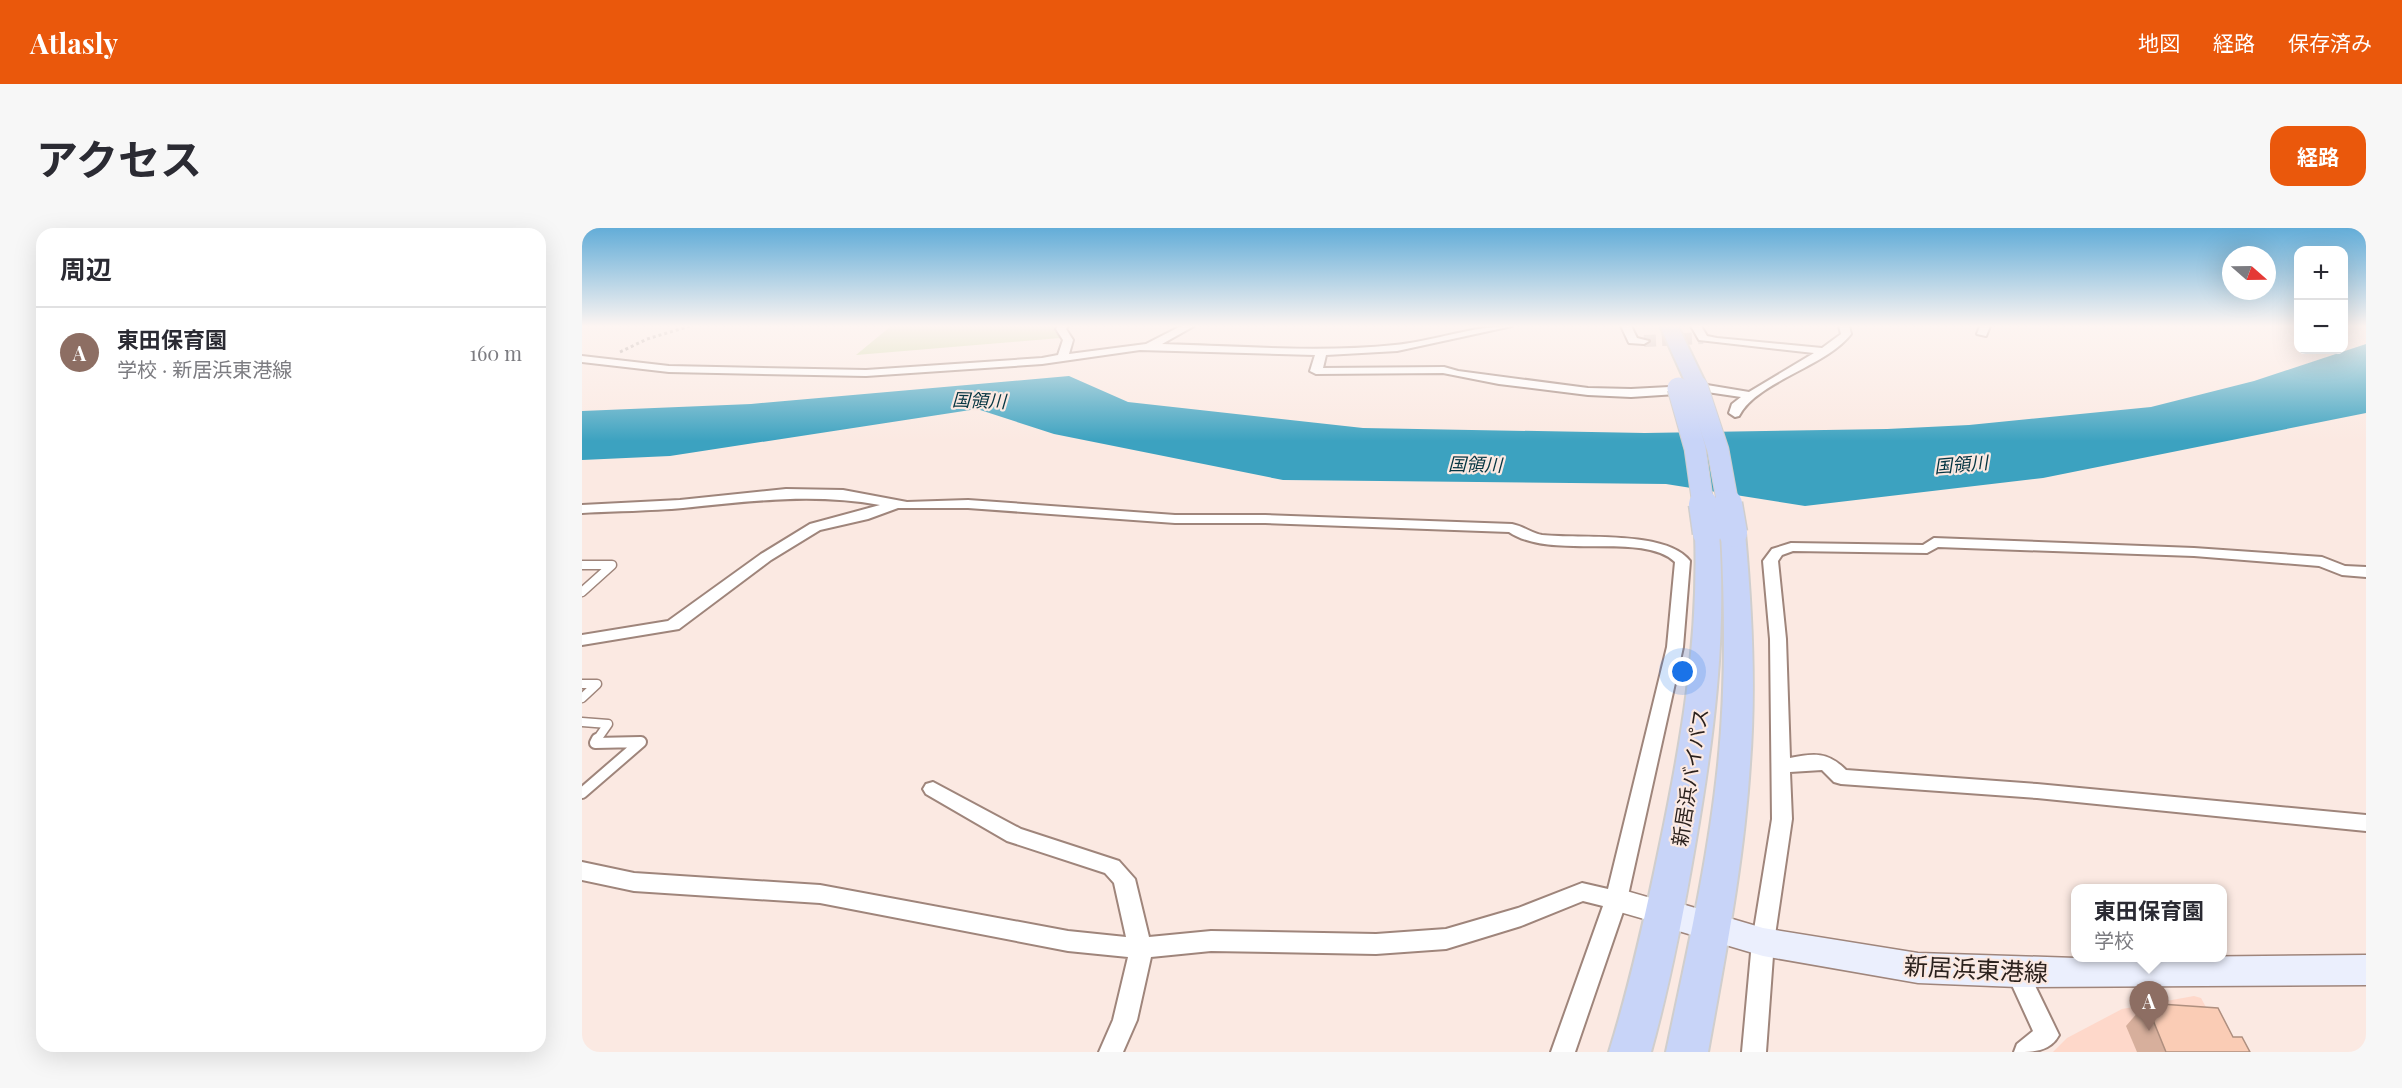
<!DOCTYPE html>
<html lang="ja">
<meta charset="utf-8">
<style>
body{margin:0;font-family:"Playfair Display","Noto Sans JP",serif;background:#f7f7f7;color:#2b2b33}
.controls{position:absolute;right:18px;top:18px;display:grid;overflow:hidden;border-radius:12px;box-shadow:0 6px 24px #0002}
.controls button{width:54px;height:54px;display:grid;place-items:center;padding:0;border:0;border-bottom:2px solid #e1e1e2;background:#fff;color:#2b2b33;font:30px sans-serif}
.compass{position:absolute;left:1640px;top:18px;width:54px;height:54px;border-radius:50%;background:#fff;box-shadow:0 6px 24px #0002;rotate:110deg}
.you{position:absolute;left:1101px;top:444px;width:21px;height:21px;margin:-15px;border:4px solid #fff;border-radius:50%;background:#1a73e8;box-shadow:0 0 0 9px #1a73e833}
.badge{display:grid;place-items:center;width:39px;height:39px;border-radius:50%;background:#ea580c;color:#fff;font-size:20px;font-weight:700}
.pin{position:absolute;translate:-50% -50px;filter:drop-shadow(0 2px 3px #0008)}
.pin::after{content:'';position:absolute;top:32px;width:21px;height:18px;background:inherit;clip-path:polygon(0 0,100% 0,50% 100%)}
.popup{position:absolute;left:1489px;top:656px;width:156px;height:78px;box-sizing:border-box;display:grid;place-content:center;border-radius:12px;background:#fff;filter:drop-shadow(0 2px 4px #0005);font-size:20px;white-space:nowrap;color:#7c7c81}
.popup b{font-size:22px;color:#2b2b33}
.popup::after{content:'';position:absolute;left:50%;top:100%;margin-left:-12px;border:12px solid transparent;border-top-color:#fff}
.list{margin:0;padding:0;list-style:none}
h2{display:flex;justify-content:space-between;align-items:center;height:78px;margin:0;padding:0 24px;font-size:26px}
h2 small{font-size:20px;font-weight:400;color:#7c7c81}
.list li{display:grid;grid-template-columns:39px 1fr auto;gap:18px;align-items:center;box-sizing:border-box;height:90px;padding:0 24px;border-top:2px solid #e1e1e2}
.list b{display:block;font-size:22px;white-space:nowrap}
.list p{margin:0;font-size:20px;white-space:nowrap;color:#7c7c81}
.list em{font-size:20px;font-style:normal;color:#7c7c81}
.map{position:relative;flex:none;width:1784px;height:824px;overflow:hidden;border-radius:18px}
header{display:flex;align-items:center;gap:36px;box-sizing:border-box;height:84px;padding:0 30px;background:#ea580c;color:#fff}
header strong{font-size:28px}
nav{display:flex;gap:33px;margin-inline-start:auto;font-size:21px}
.intro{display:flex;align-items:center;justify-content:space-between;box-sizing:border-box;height:144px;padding:0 36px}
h1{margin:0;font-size:42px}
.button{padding:15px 27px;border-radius:18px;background:#ea580c;color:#fff;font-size:21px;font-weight:700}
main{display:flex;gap:36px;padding:0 36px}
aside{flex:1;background:#fff;border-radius:18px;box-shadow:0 6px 24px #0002}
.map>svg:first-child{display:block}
</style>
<header>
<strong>Atlasly</strong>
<nav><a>地図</a><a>経路</a><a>保存済み</a></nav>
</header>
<div class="intro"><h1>アクセス</h1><a class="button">経路</a></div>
<main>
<aside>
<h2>周辺<small></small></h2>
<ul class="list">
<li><span class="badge" style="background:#8d6e63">A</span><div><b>東田保育園</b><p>学校 · 新居浜東港線</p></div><em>160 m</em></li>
</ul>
</aside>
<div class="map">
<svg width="1784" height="824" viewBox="0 0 1784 824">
<rect width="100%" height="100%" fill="#fbe9e2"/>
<!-- built -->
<path fill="#fed8ca" d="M1612,768L1619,770L1648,824H1471L1485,810L1540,781Z"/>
<!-- green -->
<path fill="#cedaa7" d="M309,98H477L474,102L478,110L274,127Z"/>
<!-- water -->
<path fill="#3ca2c0" d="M1784,116V185L1461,250L1223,278L1084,256L701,252L472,206L395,181L88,228L0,232V183L169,176L487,148L546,174L781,200L1063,205L1305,201L1387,197L1569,179L1672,153Z"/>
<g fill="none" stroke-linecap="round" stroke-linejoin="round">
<!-- minor-tunnel -->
<path stroke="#d1c1bb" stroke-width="12" stroke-dasharray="12 6" stroke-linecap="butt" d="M1062,113L1121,110"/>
<!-- service-far1 casing -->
<g stroke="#9f857b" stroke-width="11">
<g id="service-far1">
<path d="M0,337H30L0,364"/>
<path d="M0,456H15L0,470"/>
<path d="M0,494L26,496L14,513"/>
</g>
</g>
<!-- service casing -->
<g stroke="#9f857b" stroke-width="14">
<path id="service" d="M0,565L59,514L13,515L15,511"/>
</g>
<!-- minor casing -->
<g stroke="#9f857b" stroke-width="4">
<g id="minor">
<path d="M476,98H486L484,101L491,112L487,126L564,116L599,98H612L580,116C657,118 736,125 813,117C853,113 890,98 930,98L815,123L744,127L741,140L862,139L876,143L1006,160L1049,161L1125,157L1167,164L1232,125L1117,112L1109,98H1119L1125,108L1135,110L1240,120L1259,106L1257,98H1267L1269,106C1245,138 1174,154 1157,188L1153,189L1147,185L1150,176L1159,169L1125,164L1049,169L1006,167L917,156L861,145L734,146L728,143L733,127L558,122L460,136L284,148L87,144L0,134V128L87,138L284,142L460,130L476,127L481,112L474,101Z"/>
<path d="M1039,98H1049L1055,110L1067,113L1062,116L1047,115Z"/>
<path d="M1398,98H1408L1404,108L1395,106Z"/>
<path d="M204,261L261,262L325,274L386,272L593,287H683L930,296C941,298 949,305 960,307C998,311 1085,302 1108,333L1101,419L1045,672L993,824H969L1021,678L1001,673L939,698L864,721L794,726L629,723L569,729L555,792L541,824H517L531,792L546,729L486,723L238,675L52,663L0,652V634L52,645L238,657L486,703L544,709L532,655L523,645L425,613L344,566L341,561L344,556L351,554L439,601L537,633L553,651L567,709L629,703L794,706L864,701L936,680L1000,655L1026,661L1085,419L1093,334C1061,303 970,333 927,304L683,295H593L386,280H316L286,291L238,302L189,332L97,401L0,417V407L86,393L179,326L228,296L298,277C232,265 168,273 101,280C68,283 34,283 0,285V277L98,272Z"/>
<path d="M1352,310L1612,320L1740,329L1763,338L1784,339V349L1760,347L1737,338L1612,328L1356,319L1345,325L1211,323L1200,327L1196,333L1204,411L1208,530C1232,525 1246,524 1264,542L1455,556L1784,587V603L1455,570L1259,556L1252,554L1240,542L1208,544L1210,591L1192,714L1184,824H1160L1170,714L1190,591L1188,411L1181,333L1190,321L1209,315L1341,317Z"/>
<path d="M1435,734L1443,737L1477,807C1468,824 1451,824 1432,824L1435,816L1451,803L1424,744L1427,737Z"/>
</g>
</g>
<!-- tertiary casing -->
<g stroke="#9f857b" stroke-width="3">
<path id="tertiary" d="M1034,660L1093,677L1097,685L1093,693L1083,697L1024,680L1020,672L1024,664Z"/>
</g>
<!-- secondary casing -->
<g stroke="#9f857b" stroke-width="3">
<path id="secondary" d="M1083,671L1181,700L1336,725L1494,730L1784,727V757L1435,759L1336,755L1181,728L1083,699L1072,695L1067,685L1072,675Z"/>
</g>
<!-- trunk casing -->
<g stroke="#d0cecd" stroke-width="4">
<g id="trunk">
<path d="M1078,98H1096L1125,158L1122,162H1108L1105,158Z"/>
<path d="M1125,298L1134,300L1137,305C1145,411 1131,514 1113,618C1101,688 1088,756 1069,824H1027C1048,757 1063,689 1077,621C1099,516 1117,412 1113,305L1116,300Z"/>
<path d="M1151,298L1160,300L1163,305C1170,382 1174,459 1168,536C1162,633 1143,729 1126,824H1084C1104,729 1126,634 1136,537C1144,460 1143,382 1139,305L1142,300Z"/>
</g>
</g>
<!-- path -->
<path stroke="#9d8f89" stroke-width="3" stroke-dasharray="3 3" stroke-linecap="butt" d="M38,124L65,111L108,98"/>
<!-- service-far1 -->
<use href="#service-far1" stroke="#fff" stroke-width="8"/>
<!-- service -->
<use href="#service" stroke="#fff" stroke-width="10"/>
<!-- minor -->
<use href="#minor" fill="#fff" fill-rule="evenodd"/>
<!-- tertiary -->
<use href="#tertiary" fill="#fff" fill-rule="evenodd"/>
<!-- secondary -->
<use href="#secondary" fill="#ebeffd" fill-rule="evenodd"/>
<!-- trunk -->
<use href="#trunk" fill="#c8d4f8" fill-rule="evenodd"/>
<!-- trunk-bridge-far1 casing -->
<g stroke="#d0cecd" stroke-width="23" stroke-linecap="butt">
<g id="trunk-bridge-far1">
<path d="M1115,158L1136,222L1146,277"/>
<path d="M1096,160L1113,220L1121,277"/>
</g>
</g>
<!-- trunk-bridge casing -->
<g stroke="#d0cecd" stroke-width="31" stroke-linecap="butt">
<g id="trunk-bridge">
<path d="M1121,276L1125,305"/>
<path d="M1146,276L1151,305"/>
</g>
</g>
<!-- trunk-bridge-far1 -->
<use href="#trunk-bridge-far1" stroke="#c8d4f8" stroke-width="21"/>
<!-- trunk-bridge -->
<use href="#trunk-bridge" stroke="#c8d4f8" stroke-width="28"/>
</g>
<!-- wall -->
<path fill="#d7af9c" d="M1564,775L1651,809L1668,824H1555L1544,798Z"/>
<!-- building -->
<path fill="#faccb5" stroke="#af8f7f" stroke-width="1.5" d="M1564,775L1636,780L1651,809H1660L1668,824H1584Z"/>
<!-- sky -->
<linearGradient id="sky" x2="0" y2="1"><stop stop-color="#63add8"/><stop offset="0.46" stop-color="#fdf5f2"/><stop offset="1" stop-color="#fdf5f2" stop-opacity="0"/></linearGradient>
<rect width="1784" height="213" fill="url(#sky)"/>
<g text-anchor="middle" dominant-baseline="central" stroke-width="4.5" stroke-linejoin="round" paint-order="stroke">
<!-- far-water labels -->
<g font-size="18" font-style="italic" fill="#053542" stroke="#fbe9e2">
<text transform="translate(397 172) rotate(2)">国領川</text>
<text transform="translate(893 236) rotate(1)">国領川</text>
<text transform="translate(1379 236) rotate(-5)">国領川</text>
</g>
<!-- street labels -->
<g font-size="20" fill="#2b211d" stroke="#fbe9e2">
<text transform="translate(1107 549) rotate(-81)">新居浜バイパス</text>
</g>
<!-- near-street labels -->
<g font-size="24" fill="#2b211d" stroke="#fbe9e2">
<text transform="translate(1394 740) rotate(3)">新居浜東港線</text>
</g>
</g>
</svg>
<div class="controls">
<button>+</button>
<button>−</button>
</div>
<svg class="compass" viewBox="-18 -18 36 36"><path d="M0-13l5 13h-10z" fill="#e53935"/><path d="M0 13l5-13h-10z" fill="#7c7c81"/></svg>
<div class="you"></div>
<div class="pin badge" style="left:1567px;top:803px;background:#8d6e63">A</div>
<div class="popup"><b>東田保育園</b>学校</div>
</div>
</main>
